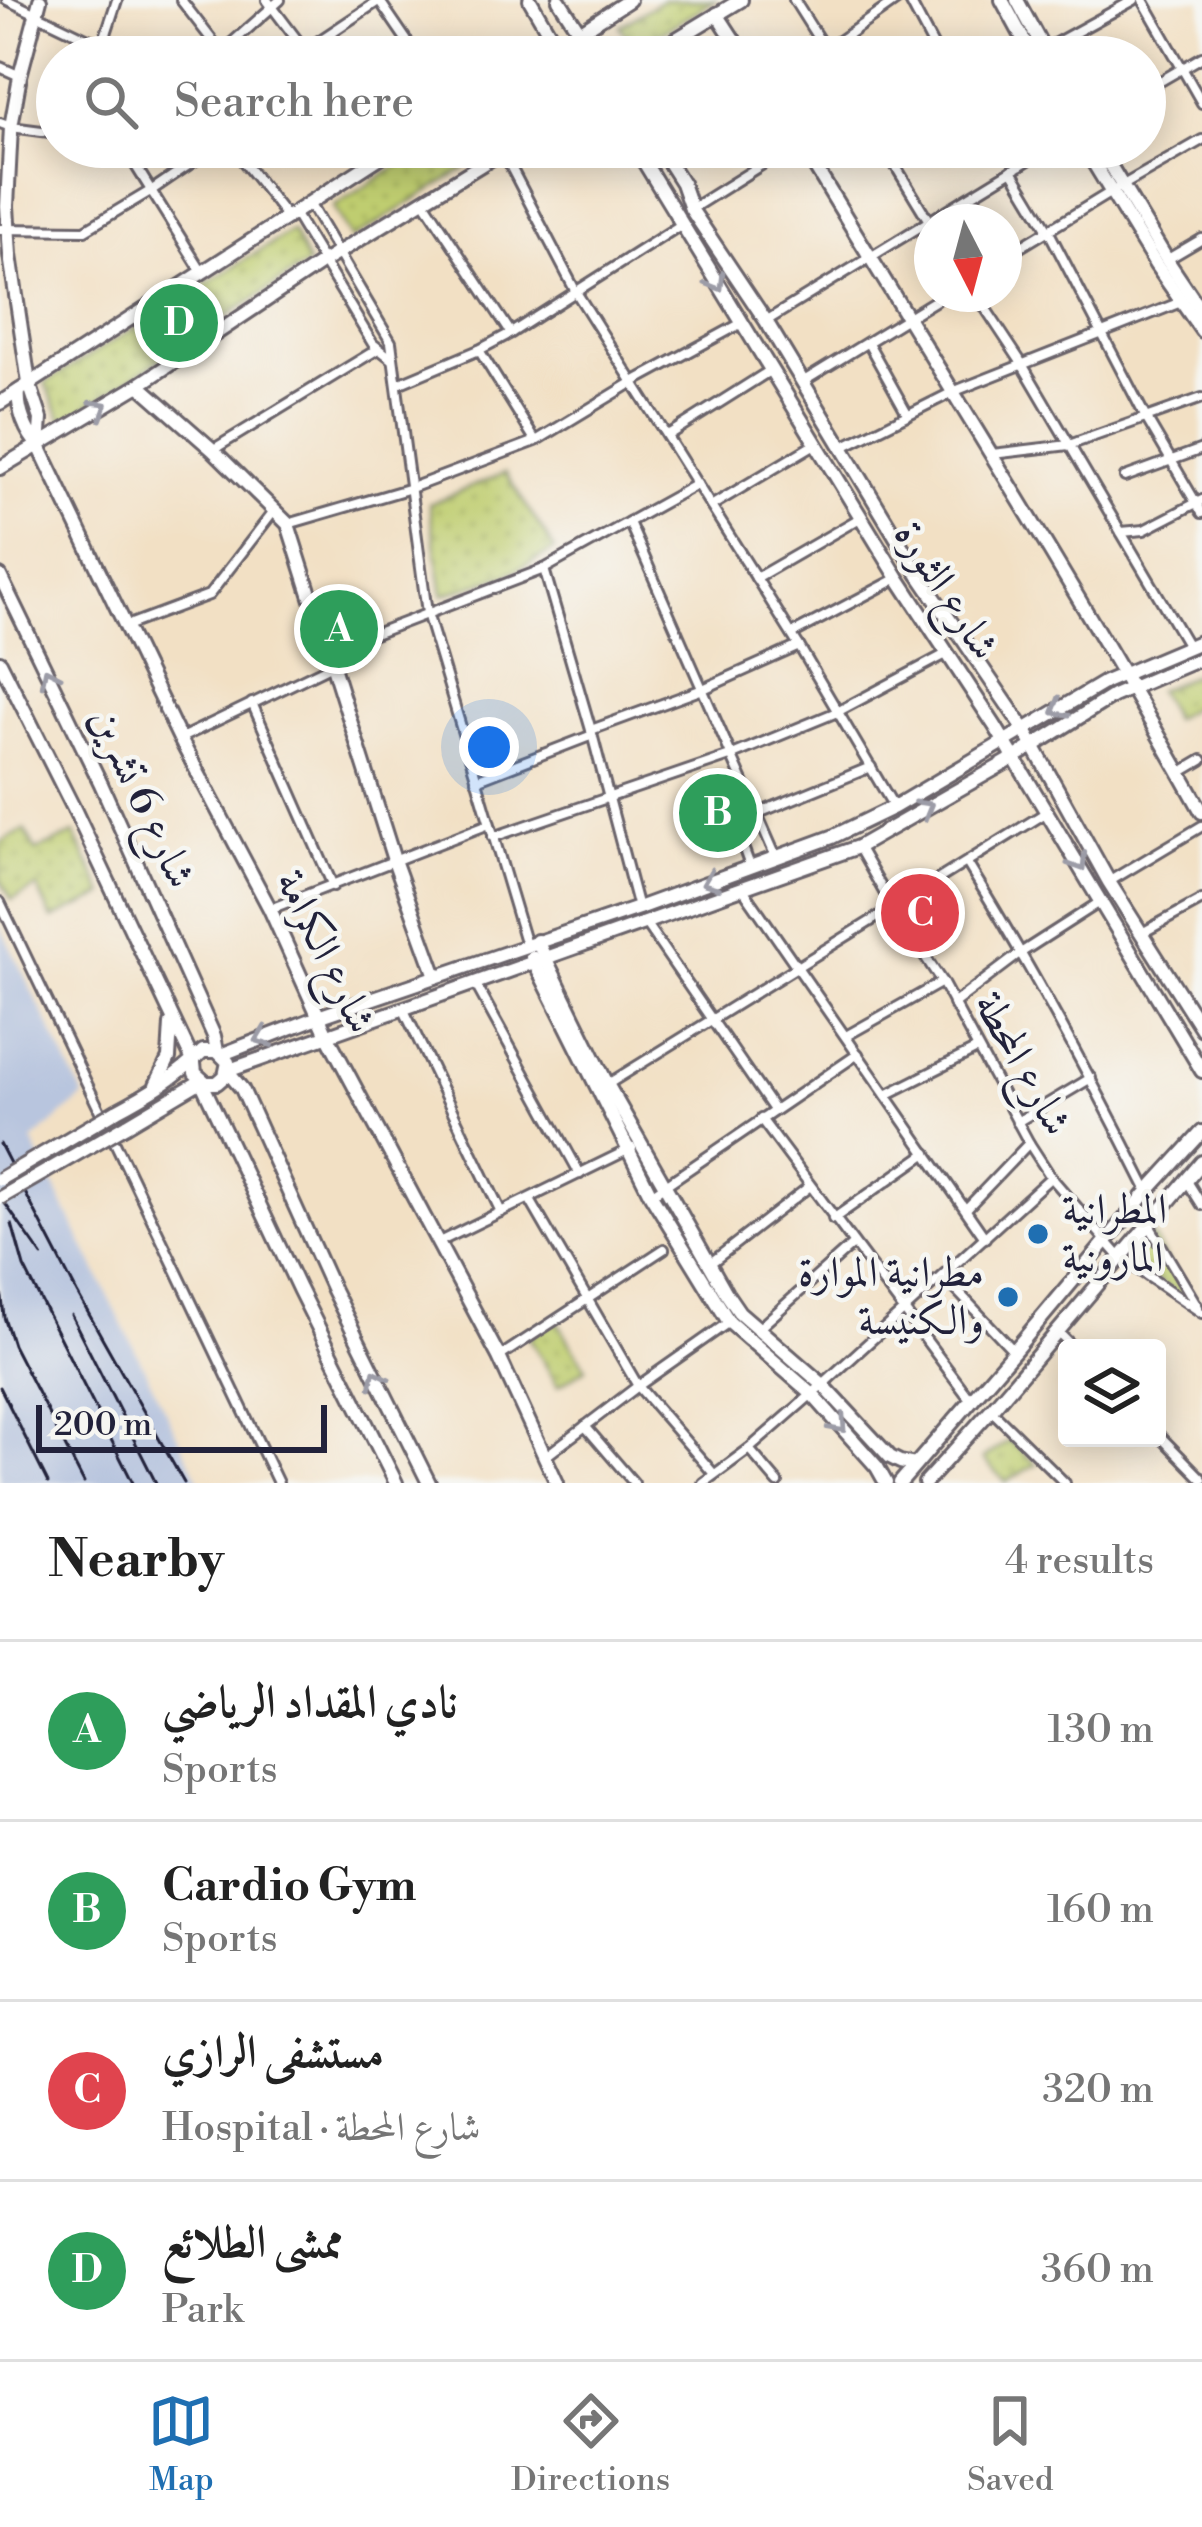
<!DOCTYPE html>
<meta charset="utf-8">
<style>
body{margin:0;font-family:"Libre Bodoni",Amiri,serif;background:#f6f6f6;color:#222}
.controls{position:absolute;right:36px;bottom:36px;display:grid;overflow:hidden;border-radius:12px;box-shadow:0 6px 30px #0003}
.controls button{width:108px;height:108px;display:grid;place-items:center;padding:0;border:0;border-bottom:3px solid #e0e0e0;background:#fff;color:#222;font:60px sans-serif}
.compass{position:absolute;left:914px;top:204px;width:108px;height:108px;border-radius:50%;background:#fff;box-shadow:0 6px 30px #0003;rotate:174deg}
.scale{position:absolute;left:36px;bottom:30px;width:291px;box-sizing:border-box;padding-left:12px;border:6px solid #22223b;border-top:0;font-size:33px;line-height:42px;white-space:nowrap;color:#22223b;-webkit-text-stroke:9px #f6f6f2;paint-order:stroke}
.you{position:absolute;left:489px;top:747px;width:42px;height:42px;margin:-30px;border:9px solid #fff;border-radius:50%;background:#1a73e8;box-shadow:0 0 0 18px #1a73e833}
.badge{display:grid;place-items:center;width:78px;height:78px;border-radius:50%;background:#1f6fb2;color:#fff;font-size:39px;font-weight:700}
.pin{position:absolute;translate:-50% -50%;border:6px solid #fff;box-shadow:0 3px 12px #0006}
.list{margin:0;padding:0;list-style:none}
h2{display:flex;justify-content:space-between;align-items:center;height:156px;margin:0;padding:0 48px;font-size:51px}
h2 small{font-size:39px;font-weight:400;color:#767676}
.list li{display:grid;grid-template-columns:78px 1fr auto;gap:36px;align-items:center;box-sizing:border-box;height:180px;padding:0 48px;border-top:3px solid #e0e0e0}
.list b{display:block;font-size:45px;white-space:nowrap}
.list p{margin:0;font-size:39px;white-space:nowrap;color:#767676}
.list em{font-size:39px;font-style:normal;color:#767676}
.icon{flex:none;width:66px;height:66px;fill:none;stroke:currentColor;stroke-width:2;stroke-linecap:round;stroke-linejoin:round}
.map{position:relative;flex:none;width:1202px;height:1483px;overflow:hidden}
.search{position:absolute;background:#fff;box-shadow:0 6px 30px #0003;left:36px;right:36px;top:36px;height:132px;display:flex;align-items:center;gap:30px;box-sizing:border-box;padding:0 42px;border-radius:66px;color:#767676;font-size:45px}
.sheet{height:876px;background:#fff}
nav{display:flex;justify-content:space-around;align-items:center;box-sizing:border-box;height:168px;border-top:3px solid #e0e0e0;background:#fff;font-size:33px;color:#767676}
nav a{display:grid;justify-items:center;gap:6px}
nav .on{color:#1f6fb2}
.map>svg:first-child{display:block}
</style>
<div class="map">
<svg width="1202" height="1483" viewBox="0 0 1202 1483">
<defs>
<pattern id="park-dots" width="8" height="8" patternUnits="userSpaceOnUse" patternTransform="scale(3)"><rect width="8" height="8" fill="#bfcd6f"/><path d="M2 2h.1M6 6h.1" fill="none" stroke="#a4b061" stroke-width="1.8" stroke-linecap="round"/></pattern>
</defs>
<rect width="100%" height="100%" fill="#f6f6f2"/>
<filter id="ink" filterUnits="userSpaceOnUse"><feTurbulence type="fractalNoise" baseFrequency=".00833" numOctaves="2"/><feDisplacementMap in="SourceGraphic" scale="24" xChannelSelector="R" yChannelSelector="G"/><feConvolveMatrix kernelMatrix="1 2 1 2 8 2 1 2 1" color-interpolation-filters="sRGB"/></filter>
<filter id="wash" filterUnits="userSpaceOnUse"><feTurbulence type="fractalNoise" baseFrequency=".004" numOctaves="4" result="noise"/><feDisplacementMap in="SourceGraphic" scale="48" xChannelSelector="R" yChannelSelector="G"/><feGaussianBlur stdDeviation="2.7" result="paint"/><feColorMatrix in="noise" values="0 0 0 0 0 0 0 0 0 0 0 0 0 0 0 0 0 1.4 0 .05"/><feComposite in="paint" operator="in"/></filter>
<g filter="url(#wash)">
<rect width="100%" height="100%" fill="#f2e0c4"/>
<!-- railway -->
<path fill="#b8c5de" d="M0,926L84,1097L32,1141L201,1483H0Z"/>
<!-- park -->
<g fill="url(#park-dots)" stroke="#707855" stroke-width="3">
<path d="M662,0H715L634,49L620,26Z"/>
<path d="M428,147H499L351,240L333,207Z"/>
<path d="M292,231L308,264L63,422L45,383Z"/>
<path d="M505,473L555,550L506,575L443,595L429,504Z"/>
<path d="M1202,672V701L1173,719L1157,690Z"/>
<path d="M25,830L36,851L74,834L105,895L52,919L37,887L12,900L0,879V842Z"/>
<path d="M1151,1234L1192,1304L1129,1261Z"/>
<path d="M556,1319L586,1368L558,1386L529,1337Z"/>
<path d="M1010,1440L1036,1464L1006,1482L983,1459Z"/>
</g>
</g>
<g filter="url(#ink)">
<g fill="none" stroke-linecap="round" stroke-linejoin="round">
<!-- street casing -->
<g stroke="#6b646b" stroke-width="14">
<g id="street">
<path d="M7,0L126,57"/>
<path d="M181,0L222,53"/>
<path d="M267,0L310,57"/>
<path d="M379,0L418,57"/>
<path d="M794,0L830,57"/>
<path d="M909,0L939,57"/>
<path d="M1143,0L1202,103"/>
<path d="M102,46L117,0"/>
<path d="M1045,49L1134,0"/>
<path d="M305,50L380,0"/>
<path d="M826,50L897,0"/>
<path d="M216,57L280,0"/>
<path d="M1004,57L1026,44"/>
<path d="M0,67L20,76"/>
<path d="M1145,90L1202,57"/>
<path d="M0,123L11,127L57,133"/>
<path d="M124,147L202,272"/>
<path d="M232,147L286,216"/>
<path d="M884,147L932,226"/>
<path d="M503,152L576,292L799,646L894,807"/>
<path d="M1012,170L1048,230L1145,416L1202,513"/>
<path d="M424,201L511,333"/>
<path d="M309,203L391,342L427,613L526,945"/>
<path d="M691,209L790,147"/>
<path d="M294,213L373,344L392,359"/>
<path d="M0,229L85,230L152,190L215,147"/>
<path d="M1004,257L1111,192L1202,140"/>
<path d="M1168,259L1202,239"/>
<path d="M976,294L1019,359L1188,646"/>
<path d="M766,321L1050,147"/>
<path d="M868,343L907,413"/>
<path d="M479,350L535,440"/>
<path d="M804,381L946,294"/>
<path d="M398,384L479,350L511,333L682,224"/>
<path d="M668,435L771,370"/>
<path d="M843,447L955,391L1181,302"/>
<path d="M214,449L378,349"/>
<path d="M992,454L1069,445L1202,398"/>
<path d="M1125,477L1202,449"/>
<path d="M711,506L815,444"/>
<path d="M629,522L776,857"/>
<path d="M288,524L411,488L536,441L635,381L742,323"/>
<path d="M1121,532L1144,530L1202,500"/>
<path d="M544,569L591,730L638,908"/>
<path d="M756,578L860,518"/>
<path d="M126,626L209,595L274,511"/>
<path d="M792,634L898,578"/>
<path d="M330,651L544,569L697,484"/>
<path d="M252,703L333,886"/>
<path d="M591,730L703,689L799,646"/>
<path d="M181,738L332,665"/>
<path d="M1180,773L1202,760"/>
<path d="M476,780L590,736"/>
<path d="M731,814L750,866"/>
<path d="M756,814L871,767"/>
<path d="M493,837L730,756L837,712L946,654"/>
<path d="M859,848L893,908L942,982L1029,1143L1051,1177L1121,1258L1202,1313"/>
<path d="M967,863C1033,970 1092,1079 1148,1191"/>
<path d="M1110,881L1202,826"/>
<path d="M743,889L985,1238"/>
<path d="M0,902L278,1483"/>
<path d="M270,909L489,824"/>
<path d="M646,924L774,1110"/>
<path d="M1142,933L1202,900"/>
<path d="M475,983L580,1174"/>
<path d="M953,1004L1022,952L1100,902"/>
<path d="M403,1008L501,1212"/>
<path d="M846,1036L942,982"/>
<path d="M608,1084L1047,812"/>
<path d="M886,1095L977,1049"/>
<path d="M761,1119L970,1399"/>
<path d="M1017,1122L1091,1078"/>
<path d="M1187,1181L1202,1205"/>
<path d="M651,1195L858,1054"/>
<path d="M530,1200L638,1386L714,1474"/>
<path d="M1134,1208L1149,1225L1198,1307"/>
<path d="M966,1209L1029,1143"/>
<path d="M833,1219L927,1153"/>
<path d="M439,1242L632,1148"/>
<path d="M708,1265L810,1186"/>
<path d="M944,1277L1013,1350"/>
<path d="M757,1330L852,1245"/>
<path d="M1058,1332L1074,1348"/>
<path d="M499,1357L664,1249"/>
<path d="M991,1410L1065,1483"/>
<path d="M585,1426L634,1483"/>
<path d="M1157,1433L1202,1479"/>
<path d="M749,1449L778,1483"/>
<path d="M546,1456L638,1386L729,1322"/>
<path d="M703,1483L749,1449L812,1394L1051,1177"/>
</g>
</g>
<!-- secondary casing -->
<g stroke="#6b646b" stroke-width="18">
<g id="secondary">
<path d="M1002,0L1033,57"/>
<path d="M1017,0L1048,57"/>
<path d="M717,14L745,57"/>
<path d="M541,57L629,0"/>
<path d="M647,57L741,0"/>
<path d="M803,147C937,368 1076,586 1202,812"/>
<path d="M1084,147L1156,265L1202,331"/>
<path d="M1099,147L1167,260L1202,312"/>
<path d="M139,385L213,450L288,524L394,860L436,976"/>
<path d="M19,391C17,409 26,433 39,446L180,739L270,909L327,1035L499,1357L557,1483"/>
<path d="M0,403L396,147"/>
<path d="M39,445L41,419L29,383L10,255L7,206L11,127L20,76L40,0"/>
<path d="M0,468L139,385L323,262L510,147"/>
<path d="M537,941L607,1084L726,1293L739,1312L822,1384L890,1457L900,1462L915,1465"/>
<path d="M532,957L651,1195L729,1322L812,1394L877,1467L886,1483"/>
<path d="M223,1054L321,1016L638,908L832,837L894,807L1105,682L1202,641"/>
<path d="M227,1071L858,847L1014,758L1113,696L1202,658"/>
<path d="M900,1483L1014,1351L1148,1191L1202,1132"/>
<path d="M925,1483L991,1410L1202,1162"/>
</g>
</g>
<!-- primary casing -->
<g stroke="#6b646b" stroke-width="18">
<g id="primary">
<path d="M530,0L563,57"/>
<path d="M559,0L579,31L598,44L608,57"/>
<path d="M635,147L898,578L995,726L1202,1071"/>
<path d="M659,147L682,183L691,209L766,321L919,575L1024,729L1109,882L1202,1029"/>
<path d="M0,576L101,784L214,1036L217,1051"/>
<path d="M0,662L75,811L194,1063L195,1073L206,1083H217L225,1076L228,1062L217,1051H203C178,1076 148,1094 116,1111"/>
<path d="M227,1071L242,1089L333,1290L429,1483"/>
<path d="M156,1085L169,1058L171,1024"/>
<path d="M127,1125L201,1081L299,1289L396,1483"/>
</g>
</g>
<!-- street -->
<use href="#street" stroke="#fff" stroke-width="8"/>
<!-- secondary -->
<use href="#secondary" stroke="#fff" stroke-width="12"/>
<!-- primary -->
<use href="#primary" stroke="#fff" stroke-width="12"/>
<!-- rail -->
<g stroke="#22223b" stroke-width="3">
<path d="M0,1144L77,1293L184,1483"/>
<path d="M4,1202L42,1256"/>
<path d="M12,1224L24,1267L133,1483"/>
<path d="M0,1278L4,1317L13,1345L84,1483"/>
<path d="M71,1315L156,1483"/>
<path d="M0,1387L48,1483"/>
</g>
<!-- primary-bridge casing -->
<g stroke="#6b646b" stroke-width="18" stroke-linecap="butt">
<g id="primary-bridge">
<path d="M0,1179L116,1111"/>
<path d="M0,1198L127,1125"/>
</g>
</g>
<!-- primary-bridge -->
<use href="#primary-bridge" stroke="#fff" stroke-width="12"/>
</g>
<!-- one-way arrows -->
<defs><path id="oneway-chevron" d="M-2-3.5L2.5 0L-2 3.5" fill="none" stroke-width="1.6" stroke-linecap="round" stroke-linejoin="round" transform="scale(3)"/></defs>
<g stroke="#9c9ca7">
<use href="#oneway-chevron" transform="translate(717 283) rotate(59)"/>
<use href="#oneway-chevron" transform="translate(100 408) rotate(-31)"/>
<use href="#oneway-chevron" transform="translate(49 676) rotate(-116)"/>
<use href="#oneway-chevron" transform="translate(1059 709) rotate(150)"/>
<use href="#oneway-chevron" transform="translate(925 808) rotate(-30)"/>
<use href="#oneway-chevron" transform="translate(1079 863) rotate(58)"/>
<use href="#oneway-chevron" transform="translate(710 881) rotate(159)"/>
<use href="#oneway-chevron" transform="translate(263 1038) rotate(159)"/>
<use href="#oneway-chevron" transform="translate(377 1378) rotate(-116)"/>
<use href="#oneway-chevron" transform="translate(839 1425) rotate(48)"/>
</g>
</g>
<!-- markers -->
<g fill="#1f6fb2" stroke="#f6f6f2" stroke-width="4.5">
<circle cx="1038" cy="1234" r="12"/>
<circle cx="1008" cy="1297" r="12"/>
</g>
<g text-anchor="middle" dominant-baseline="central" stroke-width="9" stroke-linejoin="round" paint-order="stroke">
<!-- street labels -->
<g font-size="42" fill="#22223b" stroke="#f6f6f2">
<text transform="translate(946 591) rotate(57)">شارع الثورة</text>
<text transform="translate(142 798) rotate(65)">شارع 6 تشرين</text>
<text transform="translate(325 952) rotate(64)">شارع الكرامة</text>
<text transform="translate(1022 1064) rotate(61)">شارع المحطة</text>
</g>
<!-- poi labels -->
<g font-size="42" fill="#22223b" stroke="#f6f6f2" text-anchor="start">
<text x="1062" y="1210">المطرانية<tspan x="1062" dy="48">المارونية</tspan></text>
<text x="984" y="1273" text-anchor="end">مطرانية الموارة<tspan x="984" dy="48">والكنيسة</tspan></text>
</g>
</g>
</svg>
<div class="controls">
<button><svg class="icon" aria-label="layers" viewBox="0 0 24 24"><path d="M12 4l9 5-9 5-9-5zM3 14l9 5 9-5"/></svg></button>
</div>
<svg class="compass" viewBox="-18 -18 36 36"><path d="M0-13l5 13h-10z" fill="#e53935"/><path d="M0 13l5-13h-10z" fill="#767676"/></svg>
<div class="scale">200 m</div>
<div class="you"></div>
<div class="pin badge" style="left:339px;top:629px;background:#2e9e5b">A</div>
<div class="pin badge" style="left:718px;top:813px;background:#2e9e5b">B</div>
<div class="pin badge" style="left:920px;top:913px;background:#e0444e">C</div>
<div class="pin badge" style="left:179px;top:323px;background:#2e9e5b">D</div>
<div class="search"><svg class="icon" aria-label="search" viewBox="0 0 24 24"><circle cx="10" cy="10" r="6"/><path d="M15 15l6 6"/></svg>Search here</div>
</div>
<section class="sheet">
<h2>Nearby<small>4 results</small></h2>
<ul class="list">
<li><span class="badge" style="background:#2e9e5b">A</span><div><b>نادي المقداد الرياضي</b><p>Sports</p></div><em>130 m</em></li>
<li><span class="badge" style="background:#2e9e5b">B</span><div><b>Cardio Gym</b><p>Sports</p></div><em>160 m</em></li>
<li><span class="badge" style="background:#e0444e">C</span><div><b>مستشفى الرازي</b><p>Hospital · شارع المحطة</p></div><em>320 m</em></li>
<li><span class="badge" style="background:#2e9e5b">D</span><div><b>ممشى الطلائع</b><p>Park</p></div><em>360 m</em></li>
</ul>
</section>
<nav>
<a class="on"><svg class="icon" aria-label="map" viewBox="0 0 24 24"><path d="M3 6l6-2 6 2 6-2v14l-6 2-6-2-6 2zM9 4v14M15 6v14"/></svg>Map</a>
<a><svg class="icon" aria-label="directions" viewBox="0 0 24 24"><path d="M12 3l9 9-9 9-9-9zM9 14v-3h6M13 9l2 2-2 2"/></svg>Directions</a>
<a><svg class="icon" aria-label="saved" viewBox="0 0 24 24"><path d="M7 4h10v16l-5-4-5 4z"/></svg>Saved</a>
</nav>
